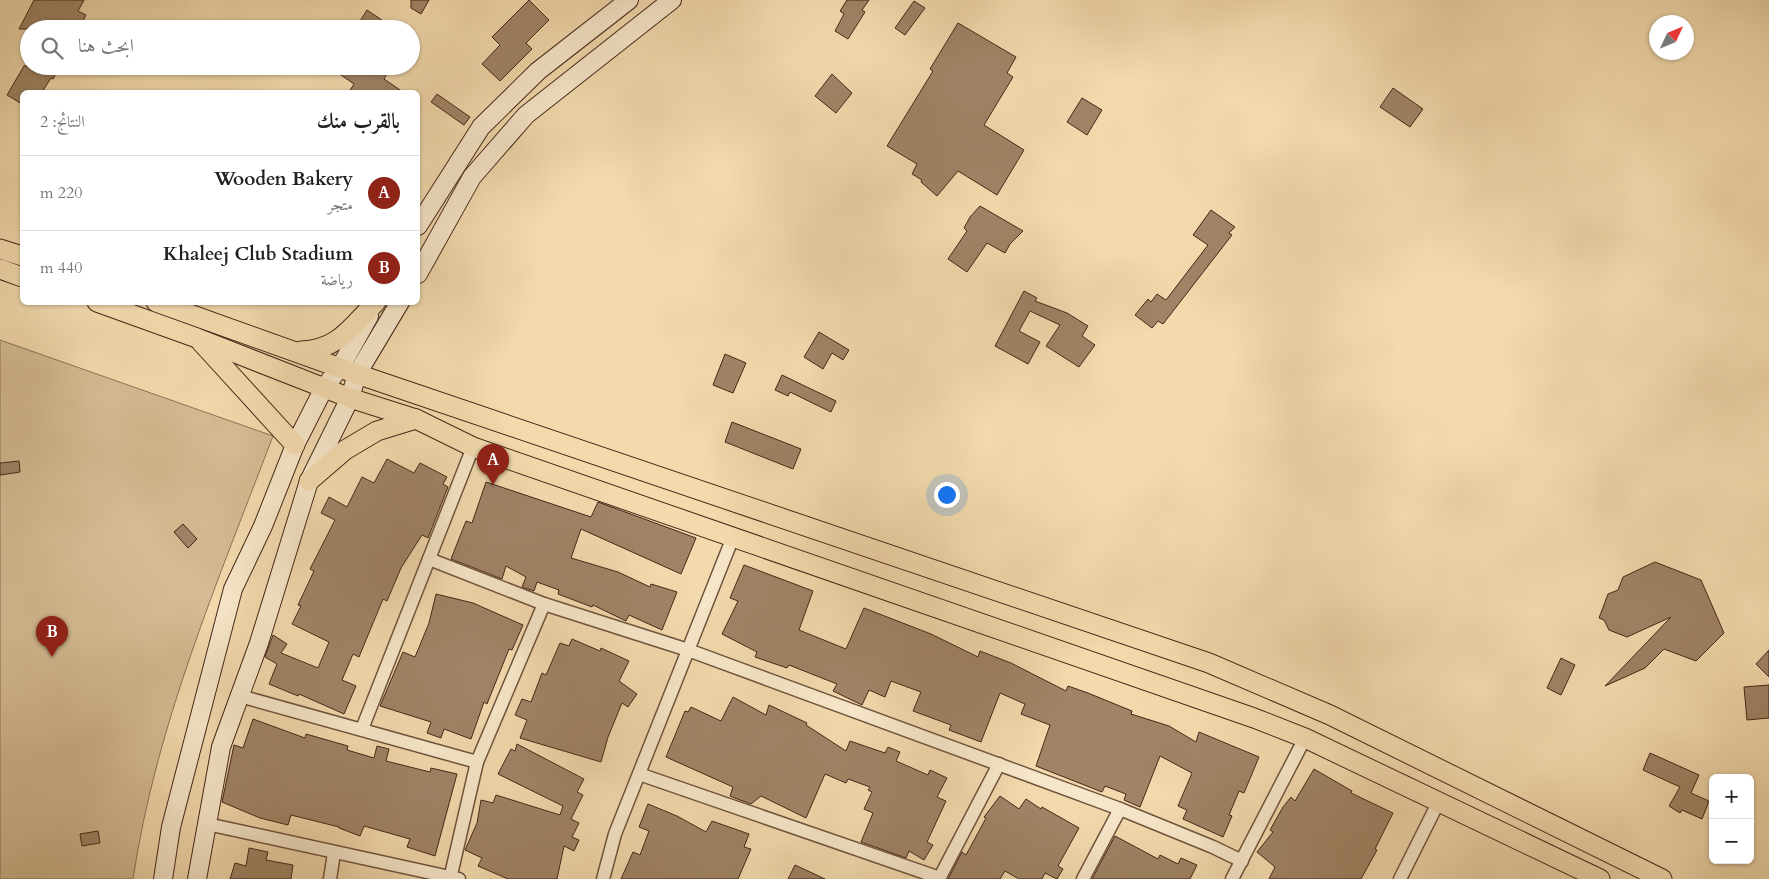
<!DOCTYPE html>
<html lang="ar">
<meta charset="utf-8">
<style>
body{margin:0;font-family:Cardo,Amiri,serif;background:#f2f2f2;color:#222;direction:rtl}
.controls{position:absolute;right:15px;bottom:15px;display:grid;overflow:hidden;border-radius:8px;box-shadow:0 1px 4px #0004}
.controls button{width:45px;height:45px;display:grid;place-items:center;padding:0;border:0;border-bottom:1px solid #e0e0e0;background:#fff;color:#222;font:25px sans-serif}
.compass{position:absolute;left:1649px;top:15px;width:45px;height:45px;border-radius:50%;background:#fff;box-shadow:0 1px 4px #0004;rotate:46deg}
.you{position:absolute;left:946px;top:494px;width:18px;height:18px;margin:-12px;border:4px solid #fff;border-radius:50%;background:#1a73e8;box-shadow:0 0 0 8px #1a73e833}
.badge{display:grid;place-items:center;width:32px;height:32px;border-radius:50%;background:#8f2418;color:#fff;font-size:16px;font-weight:700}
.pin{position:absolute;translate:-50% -41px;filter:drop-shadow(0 1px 2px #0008)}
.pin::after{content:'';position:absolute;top:26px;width:18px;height:15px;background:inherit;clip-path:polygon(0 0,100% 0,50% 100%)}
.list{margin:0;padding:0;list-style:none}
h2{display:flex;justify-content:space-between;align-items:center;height:65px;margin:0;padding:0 20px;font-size:21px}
h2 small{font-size:16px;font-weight:400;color:#767676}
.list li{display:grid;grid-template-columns:32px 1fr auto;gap:15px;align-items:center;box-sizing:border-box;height:75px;padding:0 20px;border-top:1px solid #e0e0e0}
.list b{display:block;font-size:19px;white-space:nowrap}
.list p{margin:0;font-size:16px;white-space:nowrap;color:#767676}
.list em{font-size:16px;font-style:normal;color:#767676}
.icon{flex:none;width:28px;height:28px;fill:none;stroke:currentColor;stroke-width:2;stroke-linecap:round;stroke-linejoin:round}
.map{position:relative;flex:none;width:1769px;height:879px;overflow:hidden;direction:ltr}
.search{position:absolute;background:#fff;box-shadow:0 1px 4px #0004;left:20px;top:20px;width:400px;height:55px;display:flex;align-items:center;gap:12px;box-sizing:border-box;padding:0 18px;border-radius:28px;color:#767676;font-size:19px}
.panel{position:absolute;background:#fff;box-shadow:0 1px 4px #0004;left:20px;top:90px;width:400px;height:215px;border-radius:8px;direction:rtl}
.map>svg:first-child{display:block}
</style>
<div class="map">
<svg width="1769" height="879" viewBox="0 0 1769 879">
<rect width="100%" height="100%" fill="#f2daad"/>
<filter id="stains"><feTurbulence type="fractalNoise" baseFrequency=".004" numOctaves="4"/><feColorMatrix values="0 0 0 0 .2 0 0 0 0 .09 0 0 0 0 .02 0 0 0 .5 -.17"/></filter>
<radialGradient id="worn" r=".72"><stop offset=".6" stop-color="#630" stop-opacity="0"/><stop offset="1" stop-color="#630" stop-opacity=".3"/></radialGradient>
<!-- green -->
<path fill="#d5bc94" stroke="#8d7256" d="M0,340L273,436C218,581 156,725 133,879H0Z"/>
<!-- building -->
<g fill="#9f8466" stroke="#452719">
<path d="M34,0H84L78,11L86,15L79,29H19Z"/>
<path d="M411,0H429L421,14L411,8Z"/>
<path d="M529,0L549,20L526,43L532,49L500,81L482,64L500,45L492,37Z"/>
<path d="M847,0H869L862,10L865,12L848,39L835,31L844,14L840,11Z"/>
<path d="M914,1L925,8L905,35L895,28Z"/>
<path d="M367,10L395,29H355Z"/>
<path d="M958,23L1016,57L1007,73L1013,77L984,125L1024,150L997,195L958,171L937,196L921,182L922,180L912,174L917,164L887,146L933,71L930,69Z"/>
<path d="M24,66H60L53,79L51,78L42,92H22V104L7,95Z"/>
<path d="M328,66H383L389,70L384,79L403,92H349L354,84Z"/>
<path d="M832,74L852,93L836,113L815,96Z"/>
<path d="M1393,88L1423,109L1410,127L1380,107Z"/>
<path d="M437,94L470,117L464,125L431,102Z"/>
<path d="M1082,98L1102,110L1087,135L1067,122Z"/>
<path d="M980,206L1023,231L1010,244L1005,253L987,243L967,272L948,259L967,231L964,228L970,217Z"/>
<path d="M1211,210L1235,227L1229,233L1232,235L1163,324L1158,321L1152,328L1135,315L1148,299L1151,302L1157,294L1166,300L1208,245L1193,235Z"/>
<path d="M1024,291L1037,298L1035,301L1067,313L1088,326L1082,336L1095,345L1079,367L1046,346L1060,325L1030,311L1019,331L1040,342L1028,364L995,346Z"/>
<path d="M819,332L849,350L843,360L832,353L823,369L804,357Z"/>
<path d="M725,354L746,363L733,393L713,385Z"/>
<path d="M782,375L836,401L831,412L790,392L788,396L775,390Z"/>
<path d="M732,422L801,449L793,469L725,442Z"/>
<path d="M387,459L414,473L420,463L447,477L443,484L448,487L428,538L422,535L401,568L387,601L383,599L359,657L353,654L342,680L356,686L344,714L299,694L298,696L269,684L277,664L265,657L273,635L287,644L281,653L318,668L329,642L292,624L301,606L298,605L314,571L310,569L335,520L321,513L329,497L347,507L362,477L374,483Z"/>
<path d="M19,461L20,472L0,475V463Z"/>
<path d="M486,482L591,517L598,502L696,538L681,574L581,529L571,558L618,572L650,587L651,584L677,592L662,630L629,615L626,621L593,605L592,607L558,594L559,590L537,582L534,591L522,587L526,577L506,566L502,579L451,559L466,521L472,523Z"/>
<path d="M183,524L197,539L188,548L174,532Z"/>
<path d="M1655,562L1701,580L1724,633L1696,661L1664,649L1645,668L1605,686L1671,617L1627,637L1609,630L1604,620L1599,618L1608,594L1618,590L1623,577Z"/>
<path d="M744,565L813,591L799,630L846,649L864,608L931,634L978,657L980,651L1011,663L1066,691L1068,686L1088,693L1132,711L1131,714L1169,726L1196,742L1199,732L1259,757L1244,793L1239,791L1229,815L1232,816L1223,837L1183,819L1187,810L1178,806L1192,773L1160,756L1140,807L1124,800L1126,794L1105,786L1102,792L1036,766L1050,725L1021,714L1025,704L1000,693L981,742L949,730L951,725L913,711L921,692L891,681L885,697L869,690L862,705L833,691L837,684L789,665L787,668L755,657L757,652L722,634L738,601L730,598Z"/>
<path d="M436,594L473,603L523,625L512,650L509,649L487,704L484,702L471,739L444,729L441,738L427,733L431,722L380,706L403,652L415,657L429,623Z"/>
<path d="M572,639L600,651L601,648L629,661L619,681L637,694L628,707L622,703L608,737L601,762L520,738L527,720L515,715L522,699L531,702L542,673L546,675L560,643L569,646Z"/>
<path d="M1769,650V677L1756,664Z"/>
<path d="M1561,658L1575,665L1561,695L1547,688Z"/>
<path d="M1769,685V718L1747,720L1744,687Z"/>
<path d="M733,697L766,715L769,705L807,723L806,725L846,751L850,741L885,753L888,747L900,752L896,761L928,775L930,770L947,778L937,797L946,801L927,842L933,845L924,860L909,851L906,858L861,842L873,813L864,809L872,792L868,790L870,787L848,779L846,783L825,774L806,818L761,796L751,804L740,800L730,796L733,787L666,757L685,711L688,712L691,707L721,721Z"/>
<path d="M253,719L305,738L306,734L348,746L347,750L374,758L377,746L389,749L386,761L430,772L431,768L457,774L435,856L407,847L410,839L364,826L360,836L339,828V827L291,815L288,825L260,818L222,802L234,745L243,748Z"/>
<path d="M517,744L584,779L577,792L583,795L571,819L579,823L572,837L579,840L574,851L564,846L557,879H508L478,866L482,858L465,850L477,823L481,800L493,803L496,795L560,815L563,806L498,774L511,749L515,751Z"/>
<path d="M1650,753L1699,775L1691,793L1709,801L1702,819L1682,810L1680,813L1669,806L1680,787L1643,770Z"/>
<path d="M1314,769L1352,791L1351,793L1393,813L1375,849L1377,850L1361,879H1269L1275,867L1257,852L1273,832L1270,830L1283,807L1291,797L1295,801Z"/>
<path d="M1000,796L1019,809L1026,799L1041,809L1042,807L1079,828L1058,866L1063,869L1057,879L1045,873L1042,879H1019L1005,871L1000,879H948L962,852L966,855L986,818L984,817Z"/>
<path d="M648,804L677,816L706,832L712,821L749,834L744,847L751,849L738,879H621L633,852L640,855L649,831L639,827Z"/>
<path d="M98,831L100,843L82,846L80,834Z"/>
<path d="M1115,836L1158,859L1160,855L1178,864L1181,858L1197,865L1190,879H1092Z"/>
<path d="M249,848L268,852L266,860L293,865L291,879H230L235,863L246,866Z"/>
<path d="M795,865L825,879H788Z"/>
</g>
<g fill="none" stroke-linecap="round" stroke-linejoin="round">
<!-- street casing -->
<g stroke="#70543e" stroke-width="15">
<g id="street">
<path d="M429,559L544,604"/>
<path d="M240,696L477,762"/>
<path d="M362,729L473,447"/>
<path d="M639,774L940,878"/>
<path d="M1120,809L1213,847L1242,861"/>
<path d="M207,824L459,879"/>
<path d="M330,879L334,853"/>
<path d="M450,879L477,762L544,604L688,650L1120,809L1083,879"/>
<path d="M603,879L615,834L733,537"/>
<path d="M939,879L999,764"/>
<path d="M1232,879L1305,738"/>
<path d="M1400,879L1438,803"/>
</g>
</g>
<!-- secondary casing -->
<g stroke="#452719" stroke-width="20">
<g id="secondary">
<path d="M418,226L481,127L538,71L629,0"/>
<path d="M418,274L472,177L526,115L672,0"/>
<path d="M163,879L171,827L233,589L263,526L295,445L324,388L341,366L369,316"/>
<path d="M197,879L221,747L259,643L309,481L350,398L357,374L400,302"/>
</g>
</g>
<!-- primary casing -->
<g stroke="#452719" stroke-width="21">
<g id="primary">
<path d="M0,249L22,256"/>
<path d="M0,269L22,277"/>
<path d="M97,302L197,338L350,398L416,419L473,447L1254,718L1305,738L1600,879"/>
<path d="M156,302L357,374L1209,663L1330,715L1662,879"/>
<path d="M201,342L295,445"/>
<path d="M301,351C338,350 351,327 376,302"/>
<path d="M309,481L345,450L377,431L416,419"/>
</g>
</g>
<!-- street -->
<use href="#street" stroke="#f7e7ca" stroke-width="12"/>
<!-- secondary -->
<use href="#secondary" stroke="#f7e7ca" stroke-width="18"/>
<!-- primary -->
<use href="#primary" stroke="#f2daad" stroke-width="19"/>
</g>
<rect width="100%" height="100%" filter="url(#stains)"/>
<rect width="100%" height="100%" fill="url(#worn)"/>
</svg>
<div class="controls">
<button>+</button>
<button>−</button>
</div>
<svg class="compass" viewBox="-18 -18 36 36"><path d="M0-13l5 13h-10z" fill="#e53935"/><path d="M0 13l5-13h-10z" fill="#767676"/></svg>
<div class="you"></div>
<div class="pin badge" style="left:493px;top:485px">A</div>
<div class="pin badge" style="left:52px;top:657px">B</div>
<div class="search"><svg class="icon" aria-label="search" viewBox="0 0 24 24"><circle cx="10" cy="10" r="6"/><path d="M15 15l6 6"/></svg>ابحث هنا</div>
<section class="panel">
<h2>بالقرب منك<small>النتائج: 2</small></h2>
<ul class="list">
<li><span class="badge">A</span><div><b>Wooden Bakery</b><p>متجر</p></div><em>220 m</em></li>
<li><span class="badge">B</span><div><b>Khaleej Club Stadium</b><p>رياضة</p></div><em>440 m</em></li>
</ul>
</section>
</div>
